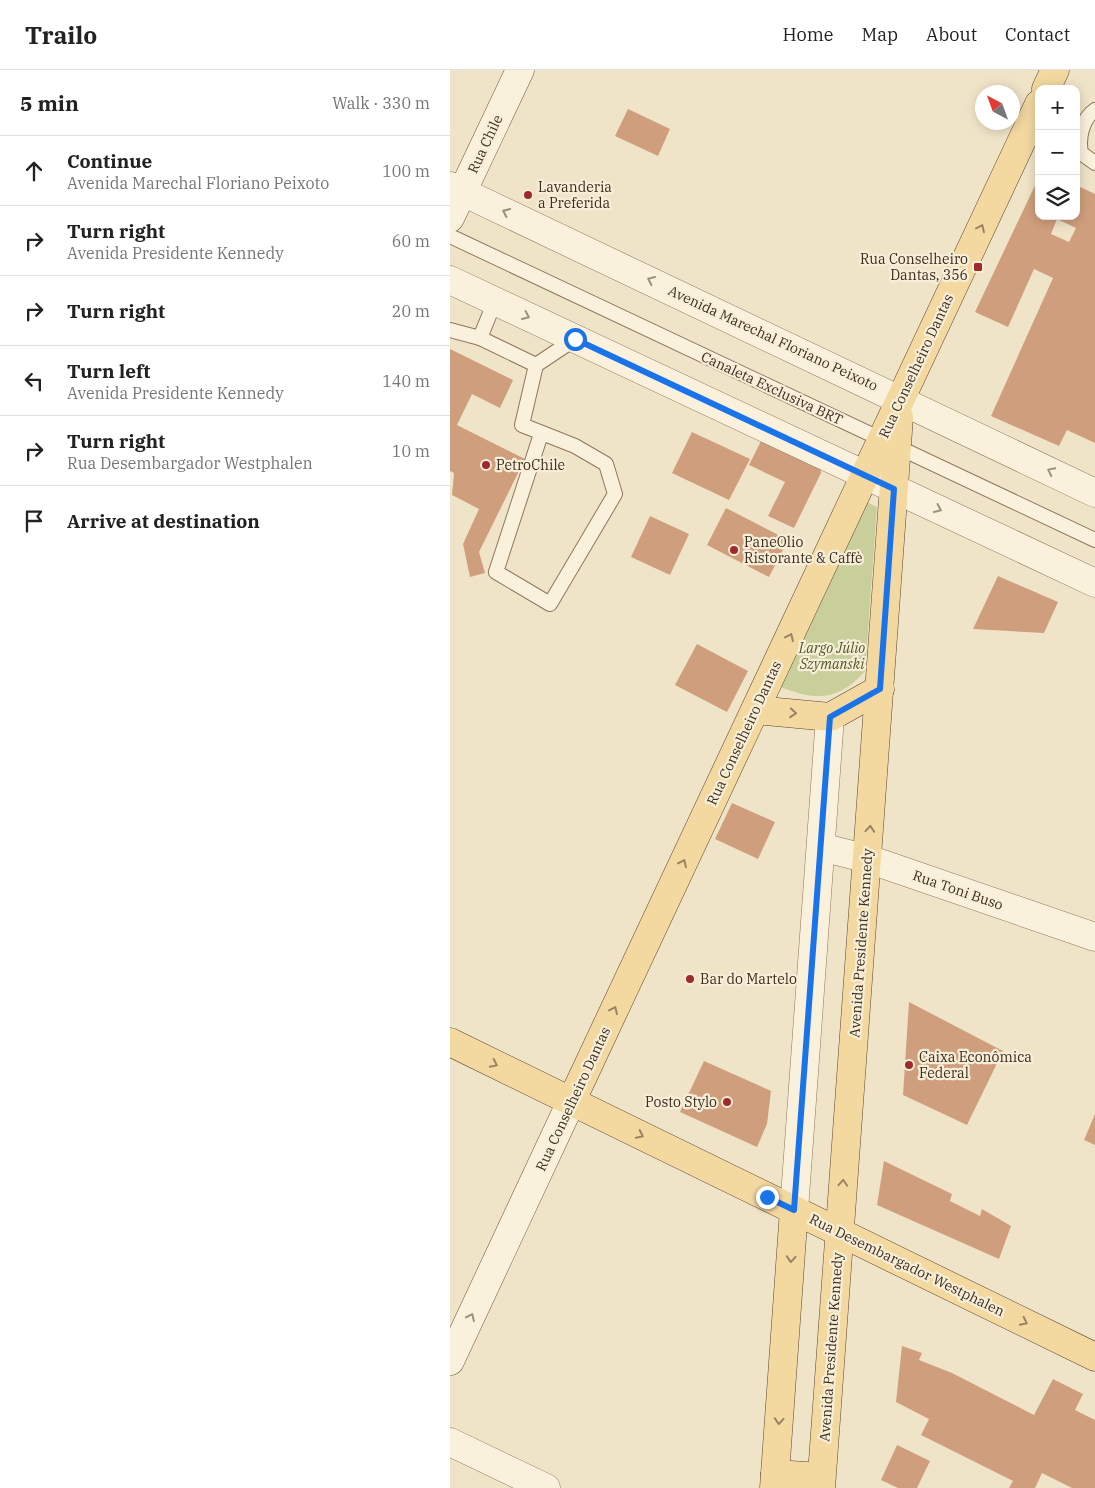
<!DOCTYPE html>
<meta charset="utf-8">
<style>
body{margin:0;font-family:"IBM Plex Serif",serif;background:#f6f6f6;color:#222}
.controls{position:absolute;right:15px;top:15px;display:grid;overflow:hidden;border-radius:10px;box-shadow:0 2px 12px #0003}
.controls button{width:45px;height:45px;display:grid;place-items:center;padding:0;border:0;border-bottom:1px solid #e0e0e0;background:#fff;color:#222;font:25px sans-serif}
.compass{position:absolute;left:525px;top:15px;width:45px;height:45px;border-radius:50%;background:#fff;box-shadow:0 2px 12px #0003;rotate:319deg}
.stop{position:absolute;width:15px;height:15px;margin:-11px;border:4px solid #1a73e8;border-radius:50%;background:#fff}
.stop.end{background:#1a73e8;border-color:#fff;box-shadow:0 1px 5px #0008}
.list{margin:0;padding:0;list-style:none}
h2{display:flex;justify-content:space-between;align-items:center;height:65px;margin:0;padding:0 20px;font-size:21px}
h2 small{font-size:16px;font-weight:400;color:#767676}
.list li{display:grid;grid-template-columns:32px 1fr auto;gap:15px;align-items:center;box-sizing:border-box;height:70px;padding:0 20px;border-top:1px solid #e0e0e0}
.list b{display:block;font-size:19px;white-space:nowrap}
.list p{margin:0;font-size:16px;white-space:nowrap;color:#767676}
.list em{font-size:16px;font-style:normal;color:#767676}
.icon{flex:none;width:28px;height:28px;fill:none;stroke:currentColor;stroke-width:2;stroke-linecap:round;stroke-linejoin:round}
.map{position:relative;flex:none;width:645px;height:1418px;overflow:hidden}
header{display:flex;align-items:center;gap:30px;box-sizing:border-box;height:70px;padding:0 25px;background:#fff;border-bottom:1px solid #e0e0e0}
header strong{font-size:24px}
nav{display:flex;gap:28px;margin-inline-start:auto;font-size:18px}
main{display:flex}
aside{flex:1;background:#fff}
.map>svg:first-child{display:block}
</style>
<header>
<strong>Trailo</strong>
<nav><a>Home</a><a>Map</a><a>About</a><a>Contact</a></nav>
</header>
<main>
<aside>
<h2>5 min<small>Walk · 330 m</small></h2>
<ul class="list">
<li><svg class="icon" aria-label="ahead" viewBox="0 0 24 24"><path d="M12 20V5M6 11l6-6 6 6"/></svg><div><b>Continue</b><p>Avenida Marechal Floriano Peixoto</p></div><em>100 m</em></li>
<li><svg class="icon" aria-label="right" viewBox="0 0 24 24"><path d="M7 20v-9h11M14 6l5 5-5 5"/></svg><div><b>Turn right</b><p>Avenida Presidente Kennedy</p></div><em>60 m</em></li>
<li><svg class="icon" aria-label="right" viewBox="0 0 24 24"><path d="M7 20v-9h11M14 6l5 5-5 5"/></svg><div><b>Turn right</b></div><em>20 m</em></li>
<li><svg class="icon" aria-label="left" viewBox="0 0 24 24"><path d="M17 20v-9H6M10 6l-5 5 5 5"/></svg><div><b>Turn left</b><p>Avenida Presidente Kennedy</p></div><em>140 m</em></li>
<li><svg class="icon" aria-label="right" viewBox="0 0 24 24"><path d="M7 20v-9h11M14 6l5 5-5 5"/></svg><div><b>Turn right</b><p>Rua Desembargador Westphalen</p></div><em>10 m</em></li>
<li><svg class="icon" aria-label="arrive" viewBox="0 0 24 24"><path d="M6 21V4h12l-3 4 3 4H6"/></svg><div><b>Arrive at destination</b></div></li>
</ul>
</aside>
<div class="map">
<svg width="645" height="1418" viewBox="0 0 645 1418">
<rect width="100%" height="100%" fill="#f0e4c8"/>
<!-- green -->
<path fill="#c9cf9b" d="M417,432L427,437L415,601C389,631 366,631 330,617Z"/>
<!-- building -->
<g fill="#cf9f7d" fill-rule="evenodd">
<path d="M178,39L220,59L208,86L165,66Z"/>
<path d="M589,107V146H626V115L645,124V373L617,360L609,376L541,346L603,208L584,199L558,257L525,242ZM607,149L626,158L619,172L601,164Z"/>
<path d="M0,279L63,310L50,338L22,324L7,355L75,389L29,482L35,503L20,507L13,474L29,439L2,425L4,403L0,401Z"/>
<path d="M242,362L300,389L279,430L222,403Z"/>
<path d="M315,363L370,395L371,403L344,458L318,446L335,412L299,395Z"/>
<path d="M276,438L338,470L319,507L257,475Z"/>
<path d="M200,446L239,464L220,505L181,487Z"/>
<path d="M548,506L608,532L594,563L523,559Z"/>
<path d="M247,574L298,601L277,642L225,615Z"/>
<path d="M282,733L325,752L308,789L265,769Z"/>
<path d="M459,932L553,981L517,1055L453,1025Z"/>
<path d="M254,991L321,1021L317,1054L307,1077L230,1042Z"/>
<path d="M645,1044V1075L634,1070Z"/>
<path d="M434,1091L502,1124L500,1131L530,1146L532,1139L561,1156L549,1189L427,1135Z"/>
<path d="M452,1276L472,1283L469,1290L502,1303L584,1345L603,1309L633,1324L625,1340L645,1350V1418H622L592,1403L585,1418H559L563,1411L471,1365L479,1349L446,1332Z"/>
<path d="M447,1375L480,1391L467,1418H448L431,1410Z"/>
</g>
<g fill="none" stroke-linecap="round" stroke-linejoin="round">
<!-- service casing -->
<g stroke="#8d765c" stroke-width="16">
<g id="service">
<path d="M645,40C632,49 628,68 631,83L645,93"/>
<path d="M0,166L645,470"/>
<path d="M0,260L30,268L86,295"/>
<path d="M30,268L45,231"/>
<path d="M91,364L46,502L100,534L165,424L156,394L125,376L72,355L86,295L125,269"/>
</g>
</g>
<!-- minor casing -->
<g stroke="#8d765c" stroke-width="29">
<g id="minor">
<path d="M371,777L418,789L645,867"/>
<path d="M344,1140L380,647"/>
<path d="M0,1372L96,1418"/>
</g>
</g>
<!-- tertiary casing -->
<g stroke="#8d765c" stroke-width="29">
<g id="tertiary">
<path d="M0,116L645,423"/>
<path d="M0,210L645,513"/>
</g>
</g>
<!-- secondary casing -->
<g stroke="#6f573f" stroke-width="29">
<g id="secondary">
<path d="M0,148L70,0"/>
<path d="M0,1291L121,1032"/>
</g>
</g>
<!-- primary casing -->
<g stroke="#5b4430" stroke-width="29">
<g id="primary">
<path d="M596,19L605,0"/>
<path d="M305,640L380,647L430,619"/>
<path d="M0,972L645,1287"/>
<path d="M121,1032L589,34"/>
<path d="M325,1404L371,1407"/>
<path d="M324,1418L344,1140"/>
<path d="M371,1418L449,347"/>
</g>
</g>
<!-- service -->
<use href="#service" stroke="#faf1dc" stroke-width="14"/>
<!-- minor -->
<use href="#minor" stroke="#faf1dc" stroke-width="28"/>
<!-- tertiary -->
<use href="#tertiary" stroke="#faf1dc" stroke-width="28"/>
<!-- secondary -->
<use href="#secondary" stroke="#faf1dc" stroke-width="28"/>
<!-- primary -->
<use href="#primary" stroke="#f3d9a0" stroke-width="28"/>
</g>
<!-- one-way arrows -->
<defs><path id="oneway-chevron" d="M-2-3.5L2.5 0L-2 3.5" fill="none" stroke-width="1.6" stroke-linecap="round" stroke-linejoin="round" transform="scale(1.25)"/></defs>
<g stroke="#9c907e">
<use href="#oneway-chevron" transform="translate(56 142) rotate(-155)"/>
<use href="#oneway-chevron" transform="translate(201 210) rotate(-155)"/>
<use href="#oneway-chevron" transform="translate(76 246) rotate(25)"/>
<use href="#oneway-chevron" transform="translate(601 401) rotate(-154)"/>
<use href="#oneway-chevron" transform="translate(488 439) rotate(25)"/>
<use href="#oneway-chevron" transform="translate(21 1247) rotate(-65)"/>
</g>
<g stroke="#988460">
<use href="#oneway-chevron" transform="translate(531 158) rotate(-65)"/>
<use href="#oneway-chevron" transform="translate(340 567) rotate(-65)"/>
<use href="#oneway-chevron" transform="translate(343 643) rotate(5)"/>
<use href="#oneway-chevron" transform="translate(420 759) rotate(-86)"/>
<use href="#oneway-chevron" transform="translate(233 793) rotate(-65)"/>
<use href="#oneway-chevron" transform="translate(164 940) rotate(-65)"/>
<use href="#oneway-chevron" transform="translate(44 994) rotate(26)"/>
<use href="#oneway-chevron" transform="translate(190 1065) rotate(26)"/>
<use href="#oneway-chevron" transform="translate(393 1113) rotate(-86)"/>
<use href="#oneway-chevron" transform="translate(341 1189) rotate(94)"/>
<use href="#oneway-chevron" transform="translate(574 1252) rotate(26)"/>
<use href="#oneway-chevron" transform="translate(329 1351) rotate(94)"/>
</g>
<g fill="none" stroke-linecap="round" stroke-linejoin="round">
<!-- route -->
<path stroke="#1a73e8" stroke-width="6" d="M125,269L444,419L430,619L380,647L344,1140L317,1127"/>
</g>
<!-- markers -->
<g fill="#9e2a2b" stroke="#f7eed8" stroke-width="2">
<circle cx="78" cy="125" r="5"/>
<rect x="523" y="192" width="10" height="10" rx="2.5"/>
<circle cx="36" cy="395" r="5"/>
<circle cx="284" cy="480" r="5"/>
<circle cx="240" cy="909" r="5"/>
<circle cx="459" cy="995" r="5"/>
<circle cx="277" cy="1032" r="5"/>
</g>
<g text-anchor="middle" dominant-baseline="central" stroke-width="4.5" stroke-linejoin="round" paint-order="stroke">
<!-- street labels -->
<g font-size="14" fill="#3d2e20" stroke="#f7eed8">
<text transform="translate(35 74) rotate(-65)">Rua Chile</text>
<text transform="translate(323 268) rotate(25)">Avenida Marechal Floriano Peixoto</text>
<text transform="translate(466 296) rotate(-65)">Rua Conselheiro Dantas</text>
<text transform="translate(322 318) rotate(25)">Canaleta Exclusiva BRT</text>
<text transform="translate(294 663) rotate(-65)">Rua Conselheiro Dantas</text>
<text transform="translate(508 820) rotate(19)">Rua Toni Buso</text>
<text transform="translate(411 873) rotate(-86)">Avenida Presidente Kennedy</text>
<text transform="translate(123 1029) rotate(-65)">Rua Conselheiro Dantas</text>
<text transform="translate(457 1195) rotate(26)">Rua Desembargador Westphalen</text>
<text transform="translate(381 1277) rotate(-86)">Avenida Presidente Kennedy</text>
</g>
<!-- poi labels -->
<g font-size="14" fill="#3d2e20" stroke="#f7eed8" text-anchor="start">
<text x="88" y="117">Lavanderia<tspan x="88" dy="16">a Preferida</tspan></text>
<text x="518" y="189" text-anchor="end">Rua Conselheiro<tspan x="518" dy="16">Dantas, 356</tspan></text>
<text x="46" y="395">PetroChile</text>
<text x="294" y="472">PaneOlio<tspan x="294" dy="16">Ristorante &amp; Caffè</tspan></text>
<text x="250" y="909">Bar do Martelo</text>
<text x="469" y="987">Caixa Econômica<tspan x="469" dy="16">Federal</tspan></text>
<text x="267" y="1032" text-anchor="end">Posto Stylo</text>
</g>
<!-- park labels -->
<g font-size="14" font-style="italic" fill="#4d5a26" stroke="#f7eed8">
<text x="382" y="578">Largo Júlio<tspan x="382" dy="16">Szymanski</tspan></text>
</g>
</g>
</svg>
<div class="controls">
<button>+</button>
<button>−</button>
<button><svg class="icon" aria-label="layers" viewBox="0 0 24 24"><path d="M12 4l9 5-9 5-9-5zM3 14l9 5 9-5"/></svg></button>
</div>
<svg class="compass" viewBox="-18 -18 36 36"><path d="M0-13l5 13h-10z" fill="#e53935"/><path d="M0 13l5-13h-10z" fill="#767676"/></svg>
<div class="stop" style="left:125px;top:269px"></div>
<div class="stop end" style="left:317px;top:1127px"></div>
</div>
</main>
